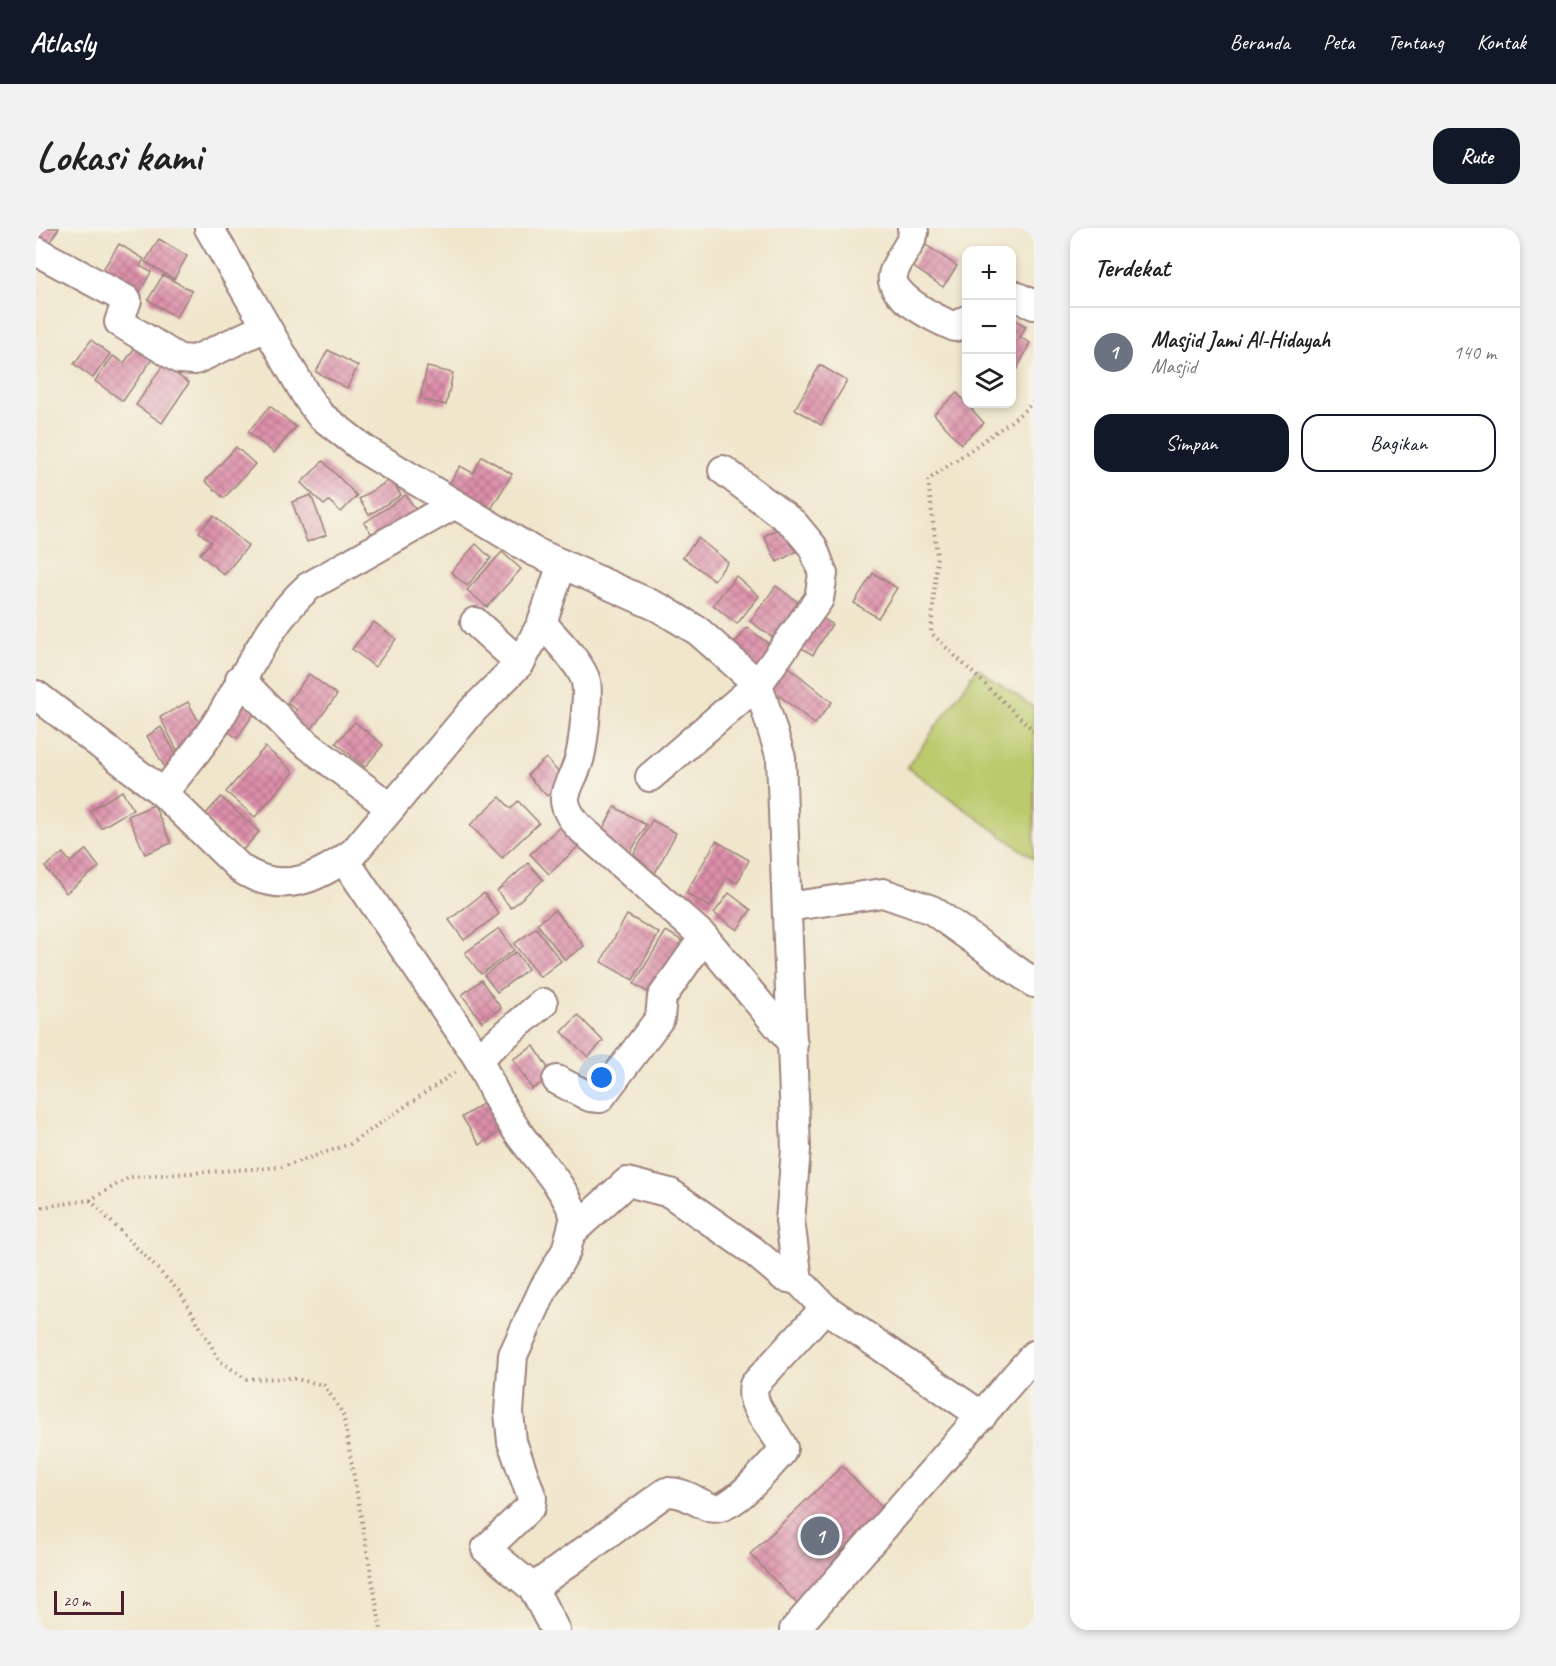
<!DOCTYPE html>
<html lang="id">
<meta charset="utf-8">
<style>
body{margin:0;font-family:Caveat,sans-serif;background:#f2f2f2;color:#222}
.controls{position:absolute;right:18px;top:18px;display:grid;overflow:hidden;border-radius:12px;box-shadow:0 3px 9px #0003}
.controls button{width:54px;height:54px;display:grid;place-items:center;padding:0;border:0;border-bottom:2px solid #e0e0e0;background:#fff;color:#222;font:30px sans-serif}
.scale{position:absolute;left:18px;bottom:15px;width:70px;box-sizing:border-box;padding-left:6px;border:3px solid #4a1f2b;border-top:0;font-size:16px;line-height:21px;white-space:nowrap;color:#4a1f2b;-webkit-text-stroke:4px #f7f3e8;paint-order:stroke}
.you{position:absolute;left:566px;top:850px;width:21px;height:21px;margin:-15px;border:4px solid #fff;border-radius:50%;background:#1a73e8;box-shadow:0 0 0 9px #1a73e833}
.badge{display:grid;place-items:center;width:39px;height:39px;border-radius:50%;background:#111827;color:#fff;font-size:20px;font-weight:700}
.pin{position:absolute;translate:-50% -50%;border:3px solid #fff;box-shadow:0 2px 6px #0006}
.list{margin:0;padding:0;list-style:none}
h2{display:flex;justify-content:space-between;align-items:center;height:78px;margin:0;padding:0 24px;font-size:26px}
h2 small{font-size:20px;font-weight:400;color:#767676}
.list li{display:grid;grid-template-columns:39px 1fr auto;gap:18px;align-items:center;box-sizing:border-box;height:90px;padding:0 24px;border-top:2px solid #e0e0e0}
.list b{display:block;font-size:22px;white-space:nowrap}
.list p{margin:0;font-size:20px;white-space:nowrap;color:#767676}
.list em{font-size:20px;font-style:normal;color:#767676}
.actions{display:flex;gap:12px;padding:18px 24px}
.actions a{flex:1;padding:14px 0;border:2px solid #111827;border-radius:18px;text-align:center;font-size:21px;color:#111827}
.actions .main{background:#111827;color:#fff}
.icon{flex:none;width:33px;height:33px;fill:none;stroke:currentColor;stroke-width:2;stroke-linecap:round;stroke-linejoin:round}
.map{position:relative;flex:none;width:998px;height:1402px;overflow:hidden;border-radius:18px}
header{display:flex;align-items:center;gap:36px;box-sizing:border-box;height:84px;padding:0 30px;background:#111827;color:#fff}
header strong{font-size:28px}
nav{display:flex;gap:33px;margin-inline-start:auto;font-size:21px}
.intro{display:flex;align-items:center;justify-content:space-between;box-sizing:border-box;height:144px;padding:0 36px}
h1{margin:0;font-size:42px}
.button{padding:15px 27px;border-radius:18px;background:#111827;color:#fff;font-size:21px;font-weight:700}
main{display:flex;gap:36px;padding:0 36px}
aside{flex:1;background:#fff;border-radius:18px;box-shadow:0 3px 9px #0003}
.map>svg:first-child{display:block}
</style>
<header>
<strong>Atlasly</strong>
<nav><a>Beranda</a><a>Peta</a><a>Tentang</a><a>Kontak</a></nav>
</header>
<div class="intro"><h1>Lokasi kami</h1><a class="button">Rute</a></div>
<main>
<div class="map">
<svg width="998" height="1402" viewBox="0 0 998 1402">
<defs>
<pattern id="building-cross-hatch" width="8" height="8" patternUnits="userSpaceOnUse" patternTransform="scale(1.5)"><rect width="8" height="8" fill="#dd8faa"/><path d="M0 0l8 8M0 8l8-8" fill="none" stroke="#b5748b"/></pattern>
</defs>
<rect width="100%" height="100%" fill="#f7f3e8"/>
<filter id="ink" filterUnits="userSpaceOnUse"><feTurbulence type="fractalNoise" baseFrequency=".0167" numOctaves="2"/><feDisplacementMap in="SourceGraphic" scale="12" xChannelSelector="R" yChannelSelector="G"/><feConvolveMatrix kernelMatrix="1 2 1 2 8 2 1 2 1" color-interpolation-filters="sRGB"/></filter>
<filter id="wash" filterUnits="userSpaceOnUse"><feTurbulence type="fractalNoise" baseFrequency=".008" numOctaves="4" result="noise"/><feDisplacementMap in="SourceGraphic" scale="24" xChannelSelector="R" yChannelSelector="G"/><feGaussianBlur stdDeviation="1.35" result="paint"/><feColorMatrix in="noise" values="0 0 0 0 0 0 0 0 0 0 0 0 0 0 0 0 0 1.4 0 .05"/><feComposite in="paint" operator="in"/></filter>
<g filter="url(#wash)">
<rect width="100%" height="100%" fill="#f0e6cc"/>
<!-- park -->
<path fill="#bbca6d" stroke="#82744c" stroke-width="1.5" d="M942,440L998,480V631L871,539Z"/>
<g id="blocks">
<!-- building -->
<g fill="url(#building-cross-hatch)">
<path d="M0,0H23L10,19L0,13Z"/>
<path d="M123,11L151,28L138,51L109,34Z"/>
<path d="M83,16L108,31L104,38L115,44L103,65L66,43Z"/>
<path d="M890,17L921,38L907,59L876,38Z"/>
<path d="M127,47L156,63L140,89L112,72Z"/>
<path d="M975,90L990,98L984,109L994,115L981,141L975,138Z"/>
<path d="M55,112L74,126L57,150L38,136Z"/>
<path d="M100,118L117,130L87,173L59,153L77,128L88,135Z"/>
<path d="M292,122L322,138L311,160L280,144Z"/>
<path d="M127,137L153,155L126,195L100,177Z"/>
<path d="M784,137L811,153L785,197L759,181Z"/>
<path d="M391,139L417,145L410,177L384,171Z"/>
<path d="M921,165L948,195L925,216L898,186Z"/>
<path d="M234,178L260,199L238,225L212,204Z"/>
<path d="M200,219L219,236L188,270L169,253Z"/>
<path d="M446,228L476,246L454,283L412,258L424,238L437,245Z"/>
<path d="M287,233L321,268L305,284L293,273L288,277L265,255Z"/>
<path d="M355,251L365,267L333,287L323,271Z"/>
<path d="M275,267L290,307L271,314L256,274Z"/>
<path d="M370,267L384,288L343,316L328,295Z"/>
<path d="M178,288L212,318L188,347L164,326L175,314L163,304Z"/>
<path d="M754,295L767,320L741,334L728,308Z"/>
<path d="M662,310L692,334L678,352L647,329Z"/>
<path d="M440,316L455,330L431,358L415,344Z"/>
<path d="M466,324L485,341L451,379L431,362Z"/>
<path d="M837,345L861,360L842,390L818,375Z"/>
<path d="M700,348L723,368L701,396L677,377Z"/>
<path d="M740,358L770,380L744,415L714,393Z"/>
<path d="M778,385L796,396L777,427L759,416Z"/>
<path d="M338,394L360,411L339,439L316,421Z"/>
<path d="M711,399L739,421L723,442L695,420Z"/>
<path d="M749,436L796,474L779,496L731,458Z"/>
<path d="M273,446L301,467L272,506L253,492L261,482L251,475Z"/>
<path d="M202,470L220,483L201,510L183,497Z"/>
<path d="M152,474L170,507L141,522L124,489Z"/>
<path d="M319,494L347,517L329,539L300,515Z"/>
<path d="M125,499L143,532L129,540L111,508Z"/>
<path d="M229,519L258,544L219,589L190,564Z"/>
<path d="M510,530L529,552L511,568L491,547Z"/>
<path d="M86,563L97,581L65,600L54,582Z"/>
<path d="M185,569L223,604L207,622L168,588Z"/>
<path d="M464,569L475,581L482,573L503,595L466,630L434,597Z"/>
<path d="M118,577L135,615L109,626L92,588Z"/>
<path d="M579,579L610,597L593,627L562,610Z"/>
<path d="M616,592L640,605L617,649L593,636Z"/>
<path d="M528,595L546,615L513,646L494,626Z"/>
<path d="M680,613L713,632L701,655L691,649L674,679L650,665Z"/>
<path d="M50,622L63,639L30,665L9,639L27,625L34,634Z"/>
<path d="M492,635L507,652L475,680L461,663Z"/>
<path d="M448,665L463,686L428,712L413,692Z"/>
<path d="M693,665L715,682L701,702L678,685Z"/>
<path d="M519,682L548,718L529,732L501,696Z"/>
<path d="M591,687L623,705L597,752L565,734Z"/>
<path d="M463,700L478,722L445,746L429,725Z"/>
<path d="M500,700L525,733L504,749L478,716Z"/>
<path d="M630,703L655,718L623,771L598,756Z"/>
<path d="M480,724L492,741L461,764L448,747Z"/>
<path d="M445,752L465,780L446,794L426,767Z"/>
<path d="M542,787L567,813L552,829L526,804Z"/>
<path d="M498,818L517,848L496,861L477,831Z"/>
<path d="M456,870L473,898L444,917L426,889Z"/>
<path d="M806,1238L855,1289L763,1378L714,1326Z"/>
</g>
</g>
</g>
<g filter="url(#ink)">
<use href="#blocks" fill-opacity="0" stroke="#9d827c" stroke-width="1.5"/>
<g fill="none" stroke-linecap="round" stroke-linejoin="round">
<!-- minor casing -->
<g stroke="#9d827c" stroke-width="32">
<g id="minor">
<path d="M173,0L271,169L284,187L329,222L497,323L624,380L662,403L722,456L745,530L760,921L754,993L762,1052L789,1080L946,1188"/>
<path d="M876,0L878,4C874,20 860,32 857,47C852,68 902,92 919,99L930,92"/>
<path d="M0,23L91,72L83,94L143,131L159,132L230,99"/>
<path d="M975,66L998,77"/>
<path d="M439,394L484,435"/>
<path d="M506,395C518,409 546,436 550,454C553,466 547,519 543,532C534,562 517,568 542,598L668,709L757,816"/>
<path d="M204,451L260,508L355,580"/>
<path d="M0,467L127,565L205,641C247,668 282,650 318,624L437,482L484,435L506,395L526,336"/>
<path d="M614,549L722,456L783,371L787,346L777,319L758,296L687,242"/>
<path d="M127,565C145,543 164,520 180,496C209,450 231,396 272,359L419,276"/>
<path d="M308,631L442,830C453,854 464,878 479,900C499,931 526,953 539,989L530,1023L508,1060L477,1127L473,1185L476,1214L496,1270L495,1278L450,1321L497,1360L519,1402"/>
<path d="M751,679L847,665L896,682L998,755"/>
<path d="M442,830L507,775"/>
<path d="M521,852L554,869L564,870L624,790L626,769L668,709"/>
<path d="M537,1003L591,954L634,965L716,1022L748,1049L762,1052"/>
<path d="M497,1360L630,1264C647,1263 658,1273 673,1279C694,1287 731,1240 745,1225L747,1220C739,1200 712,1180 718,1157L789,1080"/>
<path d="M758,1402L998,1127"/>
</g>
</g>
<!-- path -->
<g stroke="#9d827c" stroke-width="4" stroke-dasharray="1.5 4.5" stroke-linecap="butt">
<path d="M998,174L977,192L892,252L901,328L895,405L998,503"/>
<path d="M54,972L144,1064L184,1133L210,1151L255,1150L288,1157L307,1186L345,1402"/>
<path d="M0,980L54,972L94,949L246,939L314,916L421,843"/>
</g>
<!-- minor -->
<use href="#minor" stroke="#fff" stroke-width="28"/>
</g>
</g>
</svg>
<div class="controls">
<button>+</button>
<button>−</button>
<button><svg class="icon" aria-label="layers" viewBox="0 0 24 24"><path d="M12 4l9 5-9 5-9-5zM3 14l9 5 9-5"/></svg></button>
</div>
<div class="scale">20 m</div>
<div class="you"></div>
<div class="pin badge" style="left:784px;top:1308px;background:#6b7280">1</div>
</div>
<aside>
<h2>Terdekat<small></small></h2>
<ul class="list">
<li><span class="badge" style="background:#6b7280">1</span><div><b>Masjid Jami Al-Hidayah</b><p>Masjid</p></div><em>140 m</em></li>
</ul>
<div class="actions"><a class="main">Simpan</a><a>Bagikan</a></div>
</aside>
</main>
